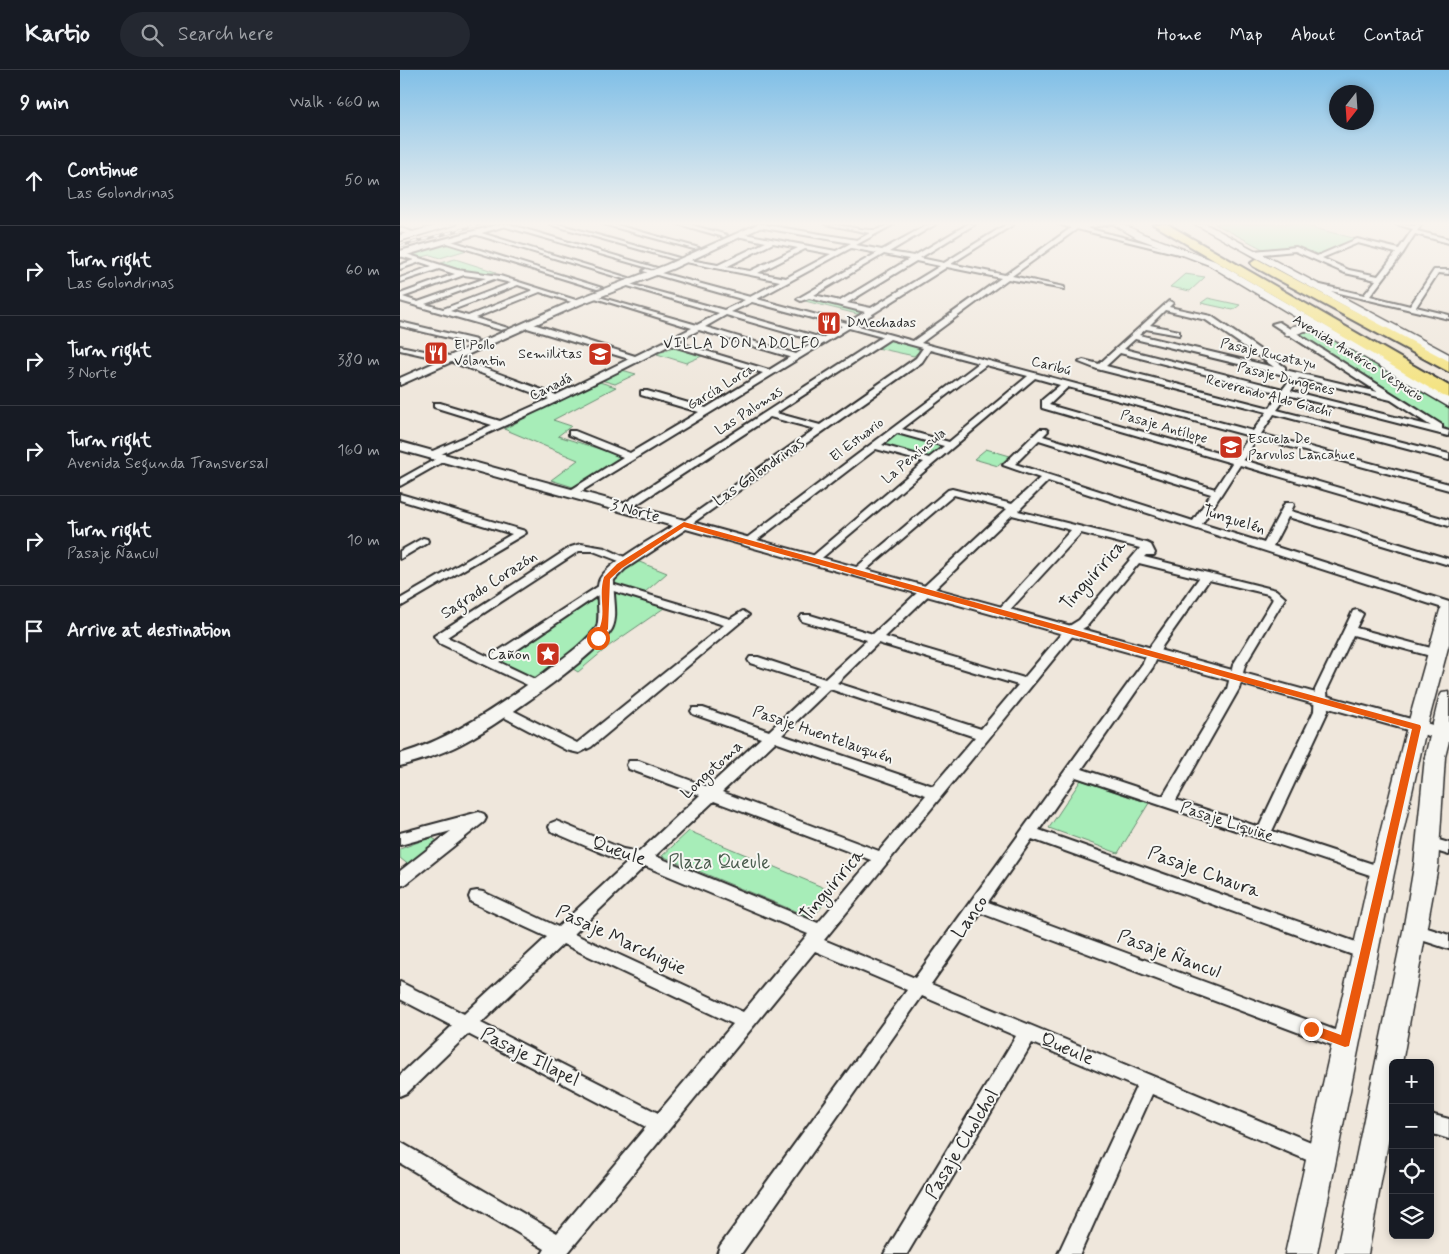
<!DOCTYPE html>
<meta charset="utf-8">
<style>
body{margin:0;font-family:Mynerve,sans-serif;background:#242831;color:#f1f3f6}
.controls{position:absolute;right:15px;bottom:15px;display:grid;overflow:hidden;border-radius:8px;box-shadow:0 2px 8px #0003}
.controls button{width:45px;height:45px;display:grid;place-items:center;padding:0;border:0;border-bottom:1px solid #363941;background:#171b24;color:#f1f3f6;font:25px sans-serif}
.compass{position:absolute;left:929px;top:15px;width:45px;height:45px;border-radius:50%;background:#171b24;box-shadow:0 2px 8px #0003;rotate:197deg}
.stop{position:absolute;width:15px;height:15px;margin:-11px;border:4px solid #ea580c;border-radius:50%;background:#fff}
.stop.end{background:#ea580c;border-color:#fff;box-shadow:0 1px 5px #0008}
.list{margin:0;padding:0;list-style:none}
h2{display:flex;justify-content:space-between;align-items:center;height:65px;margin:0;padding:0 20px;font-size:21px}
h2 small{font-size:16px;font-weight:400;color:#9ea1a6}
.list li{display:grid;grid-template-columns:32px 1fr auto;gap:15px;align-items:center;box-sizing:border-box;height:90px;padding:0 20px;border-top:1px solid #363941}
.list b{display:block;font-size:19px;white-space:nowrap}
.list p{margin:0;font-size:16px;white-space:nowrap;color:#9ea1a6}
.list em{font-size:16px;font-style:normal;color:#9ea1a6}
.icon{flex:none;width:28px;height:28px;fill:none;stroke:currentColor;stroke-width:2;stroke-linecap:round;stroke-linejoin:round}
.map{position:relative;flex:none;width:1049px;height:1184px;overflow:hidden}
header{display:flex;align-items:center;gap:30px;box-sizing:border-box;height:70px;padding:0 25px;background:#171b24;border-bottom:1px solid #363941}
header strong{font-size:24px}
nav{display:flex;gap:28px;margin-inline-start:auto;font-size:18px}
.search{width:350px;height:45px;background:#242831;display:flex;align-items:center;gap:12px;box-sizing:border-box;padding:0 18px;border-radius:28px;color:#9ea1a6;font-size:19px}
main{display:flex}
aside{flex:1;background:#171b24}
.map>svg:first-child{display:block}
</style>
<header>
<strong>Kartio</strong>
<div class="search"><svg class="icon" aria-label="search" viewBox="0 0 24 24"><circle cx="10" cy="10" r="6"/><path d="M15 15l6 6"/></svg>Search here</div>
<nav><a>Home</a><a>Map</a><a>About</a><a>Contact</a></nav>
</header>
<main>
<aside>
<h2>9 min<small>Walk · 660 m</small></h2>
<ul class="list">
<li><svg class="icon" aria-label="ahead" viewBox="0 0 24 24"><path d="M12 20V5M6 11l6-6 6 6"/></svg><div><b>Continue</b><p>Las Golondrinas</p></div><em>50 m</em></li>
<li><svg class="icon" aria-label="right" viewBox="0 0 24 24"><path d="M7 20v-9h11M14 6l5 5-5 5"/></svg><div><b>Turn right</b><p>Las Golondrinas</p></div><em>60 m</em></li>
<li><svg class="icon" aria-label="right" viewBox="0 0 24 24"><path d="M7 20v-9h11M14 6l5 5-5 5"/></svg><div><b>Turn right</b><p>3 Norte</p></div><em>380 m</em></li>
<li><svg class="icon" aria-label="right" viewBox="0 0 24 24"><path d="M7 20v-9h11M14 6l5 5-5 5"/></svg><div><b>Turn right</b><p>Avenida Segunda Transversal</p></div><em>160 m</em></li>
<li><svg class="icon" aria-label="right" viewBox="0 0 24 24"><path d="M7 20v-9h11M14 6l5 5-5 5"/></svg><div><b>Turn right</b><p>Pasaje Ñancul</p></div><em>10 m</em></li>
<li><svg class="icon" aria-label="arrive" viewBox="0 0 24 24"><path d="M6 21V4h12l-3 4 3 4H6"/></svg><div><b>Arrive at destination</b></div></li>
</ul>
</aside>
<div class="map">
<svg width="1049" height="1184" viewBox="0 0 1049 1184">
<rect width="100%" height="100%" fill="#efe7dc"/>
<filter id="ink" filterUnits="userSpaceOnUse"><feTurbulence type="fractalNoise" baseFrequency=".02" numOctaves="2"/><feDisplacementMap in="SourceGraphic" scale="10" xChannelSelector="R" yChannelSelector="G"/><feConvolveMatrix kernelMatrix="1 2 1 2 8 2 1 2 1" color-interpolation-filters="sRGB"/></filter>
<g filter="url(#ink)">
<!-- green -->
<g fill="#a7edb8" stroke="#698c72">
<path d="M815,154H898L957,169L919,186L897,177L863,179Z"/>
<path d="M48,173L67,180L40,188L31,185L22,187L10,184Z"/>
<path d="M55,189L96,202C79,207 57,199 41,193Z"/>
<path d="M785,204L805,207L790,221L770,217Z"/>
<path d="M409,226L469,241L461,245L401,230Z"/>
<path d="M808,228L840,235L833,240L801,233Z"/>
<path d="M917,260L1049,336V360L932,285L897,265L900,261Z"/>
<path d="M490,269L518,276L519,281L514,286L477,278Z"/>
<path d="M273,277L302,286L286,293L257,284Z"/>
<path d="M222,300L236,304L215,314L201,310Z"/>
<path d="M196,311L216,317L153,350L171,356L158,366L225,387L173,417L151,410L178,390L104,359Z"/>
<path d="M497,363L545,375L530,388L481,375Z"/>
<path d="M586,379L610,386L598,396L574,389Z"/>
<path d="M237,491L267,503L237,529L264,538L209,576L178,602L170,597C206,568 222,562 211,512Z"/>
<path d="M200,528L199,556L183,576L139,608L127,606L95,591L190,531Z"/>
<path d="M681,710L749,733L718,783L649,758Z"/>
<path d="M289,761L434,822L412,848L262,786Z"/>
<path d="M31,767L39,772L10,796L0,788V779Z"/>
</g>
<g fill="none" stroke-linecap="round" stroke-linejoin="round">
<!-- minor casing -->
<g stroke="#2b2b2b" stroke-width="4">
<g id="minor">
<path d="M103,154H108L257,198L252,199L103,156Z"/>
<path d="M149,154H158L279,188L274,189Z"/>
<path d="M203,154H213L299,178L294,179Z"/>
<path d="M278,154H288L327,165L324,167Z"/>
<path d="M360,154L457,170L470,163L425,154C440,154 463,161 475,160C482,159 486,154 494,154L456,175L482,180L529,154H536L489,182L514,186L568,154H575L520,188L544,193L607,154H614L551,194L605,205L671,158L659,154H711L686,158L786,183L783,185L677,159L612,206L664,217V219L608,209L521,273L853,361L867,342L697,299L679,292L683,290L699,294L769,231L773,233L769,237L811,246L885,297V300L978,322L872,254L879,252L1042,355V359L1049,361L1048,366L888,325L877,340L1049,384V390L874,344L861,364L1049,414V420L857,368L843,390L1049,450V456L840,395L802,454L864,473L885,433H893L894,435L891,441L1049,489V495L888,447L873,476L1049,532V540L648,411L618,441L747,473L751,475L755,483L754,485H746L744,487L876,520L885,528L845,595L839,619L776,730L859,757L914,641L915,620L953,541L957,540L963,544L956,558L1042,581L1044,584L1038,588L953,565L927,620L928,641L872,761L988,799L990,803L988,807L982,809L676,707L639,760L970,877L972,882L970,887L964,889L632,769L588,832L951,966L954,972L951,978L945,980L581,843L531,914L928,1079L931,1086L928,1093L921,1096L752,1024L680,1184H658L736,1017L632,973L507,1184H484L616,966L522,926L341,1184H317L320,1176L507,920L415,881L167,1184H142L145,1179L0,1093V1072L157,1163L246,1057L68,964L7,1023L0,1026V1005L52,956L0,929V912L64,944L147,867L71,832L69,827L71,822L77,821L83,822L158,857L228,792L216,789L151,761L149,757L151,753L156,751L161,753L223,779L239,782L300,725L229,699L227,695L229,691H239L308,717L361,668L293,644L291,641L293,638H303L369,661L418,615L350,593L348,590L350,587H358L425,609L467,570L402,551L400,548L402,545H410L473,564L607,439L554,425L461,504H453L451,502L453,500L548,420L552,419L612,434L640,408L603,395L640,359H646L648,361L643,366L815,419L832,393L642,338V330L660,315L635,308L417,492H409L408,490L524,392L476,379L352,474H344L343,472L344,470L579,293L530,280L522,292L287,457H279L278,455L415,359L370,347L228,440H220V436L482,267L449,258L175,425L171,426L166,423L223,387L169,365V361H175L230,383L299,342L241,325V321H247L306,338L363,303L270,275C192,316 115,352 34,387H28V383L92,355L34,337V333H40L100,351L149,329L49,291L0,280V276L54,287L156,325L229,289L124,257V253H130L235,286L292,258L192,227V225L297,255L319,243L221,214L226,213L324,240L345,230L243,201L246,199L350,227L380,211L281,191L284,189L318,195L366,172L337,166L339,163L436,181L451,173L358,157ZM373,173L398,178L350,201L326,197ZM451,178L477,183L397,229L401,231L409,228L465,242L447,253L357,229ZM405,179L431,184L386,208L358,203ZM484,184L509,189L440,231L414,225ZM516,191L540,196L471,238L447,233ZM547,197L601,208L513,271L455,255ZM352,232L442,256L422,268L331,242ZM765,240L806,250L874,297L739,265L746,259L779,265V261L750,255ZM326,245L416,271L396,284L305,257ZM299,260L390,287L369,300L276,272ZM490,269L523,278L516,288L420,355L376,343ZM735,269L892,307L883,319L724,279ZM720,283L880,323L870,338L706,296ZM586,295L628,306L549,372L502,359ZM899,308L991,330L1031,356L891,321ZM668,317L850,366L835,388L649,335ZM497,363L544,376L529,388L482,375ZM639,370L811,424L793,451L615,394ZM612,445L671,460L598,540L596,542L598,544H606L681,463L740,478L679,550L666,558L624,608L485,567ZM739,493L799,508L751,575L743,593L515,908L424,870L674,564L687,556ZM809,510L868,524L873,529L833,595L827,619L763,726L682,699L753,597L763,575ZM478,573L618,615L581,659L437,613ZM430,619L575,667L533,716L382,665ZM375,672L526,725L479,781L322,722ZM314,731L471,790L418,853L255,786ZM245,796L408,864L343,942L174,864ZM163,874L333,954L258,1043L81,953Z"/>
<path d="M996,154L1015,156L1016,154H1022L1017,161L1049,169V173L1015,164L1003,183L970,226L1010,236L1034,200H1049V204L1038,203L1016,237L1049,245V249L910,216L909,215L912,213L964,225L976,210L945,203L895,181L853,185L850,183L853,181L896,177L917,186L957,169L999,179L1013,159ZM958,173L996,183L978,206L949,200L922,188Z"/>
<path d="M0,158L16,163L17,164L14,166L0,162Z"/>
<path d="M74,162H78L229,208L224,209L74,164Z"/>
<path d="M44,170H48L202,218L197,219L44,172Z"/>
<path d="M0,182L57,200L100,206L182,232L178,234L140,222L75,248L108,258L101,260L0,231V224L55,204L39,199L0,212V208L32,196L20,192L0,199V195L14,190L0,186ZM64,205L86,208L18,232L3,227ZM94,209L111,213L43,239L25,234ZM118,215L133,220L68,246L50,241Z"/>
<path d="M0,252L76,270L77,272L73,274L0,256Z"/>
<path d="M43,385L48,388L46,390L0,416V409Z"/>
<path d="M0,424L125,461L126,463L0,537V529L112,464L0,430Z"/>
<path d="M23,468L27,469L28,471L27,473L0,489V481Z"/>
<path d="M181,474L205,478L233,491L227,494L193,481H179L47,567L89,587L205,512L330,549L343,541L349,545L191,677L179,683L166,680L96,643L94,640L96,637H106L177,673L324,555L207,519L99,592L141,612L142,615L141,618L136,619L39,573L34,566L171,477Z"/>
<path d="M79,742L84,744L86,748L84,752L6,814L0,816V801L51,761L0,775V763Z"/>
<path d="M1028,767L1049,773V785L1023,777L1020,773L1023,769Z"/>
<path d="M1015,854L1049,865V879L1009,866L1007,861L1009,856Z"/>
<path d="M1030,1044L1049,1049V1069L1030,1063Z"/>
</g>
</g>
<!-- tertiary casing -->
<g stroke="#2b2b2b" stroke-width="4">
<g id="tertiary">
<path d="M100,154H112L0,187V181Z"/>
<path d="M358,154H368L272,199L181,234L0,315V308L175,230L266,195Z"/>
<path d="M0,372L1040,657L1046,659L1049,663L1046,667L1040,669L286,459L225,499L214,510C212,525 219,545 212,559C197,586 91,659 61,674C42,684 21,690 0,696V684C55,667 100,635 145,602C163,588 183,575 197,557C201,542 195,526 199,511C204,495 257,466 273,456L0,380Z"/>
</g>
</g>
<!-- secondary casing -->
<g stroke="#2b2b2b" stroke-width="3">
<g id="secondary">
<path d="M43,154H57L0,171V165Z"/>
<path d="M713,154H723L743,164L815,191L1049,328V337L921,262L905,261L894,265H886L884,263L893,256L907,254L809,195L737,168Z"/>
<path d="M795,154H806L1049,284V293Z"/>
<path d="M1049,535V574L1024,668L994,803L917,1184H885L970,803L1004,668L1040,540L1043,536Z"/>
<path d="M1049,622V671L1045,687L1038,796L1002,993H993V1045L968,1184H936L1003,861L1014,796L1025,687L1039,628L1042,623Z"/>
</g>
</g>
<!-- motorway casing -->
<g stroke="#2b2b2b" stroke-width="4">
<g id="motorway">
<path d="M753,154H767L1049,316V328L1043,326Z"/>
<path d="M857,189L1049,291V302L853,196L851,193Z"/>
</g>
</g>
<!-- minor -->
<use href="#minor" fill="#f6f6f2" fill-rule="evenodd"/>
<!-- tertiary -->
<use href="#tertiary" fill="#f6f6f2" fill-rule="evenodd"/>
<!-- secondary -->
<use href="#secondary" fill="#f6f6f2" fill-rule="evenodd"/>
<!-- motorway -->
<use href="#motorway" fill="#f4e382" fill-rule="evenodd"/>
<!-- rail casing -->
<g stroke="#2b2b2b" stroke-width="3">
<path id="rail" d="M0,176L82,154"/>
</g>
<!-- rail -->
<use href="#rail" stroke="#f6f6f2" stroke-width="2" stroke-dasharray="6" stroke-linecap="butt"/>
</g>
</g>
<!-- sky -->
<linearGradient id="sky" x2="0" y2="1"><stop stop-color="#80bfe7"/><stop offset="0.48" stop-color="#f8f4ef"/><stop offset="1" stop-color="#f8f4ef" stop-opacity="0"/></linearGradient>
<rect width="1049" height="320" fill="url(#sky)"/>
<!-- route -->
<path fill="#ea580c" d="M284,452L1020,655L1021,657L949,976L945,977L907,963L905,959L907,956L911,954L941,965L1012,659L284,457L222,498L210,509L208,559L200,570H195L194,568C210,546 197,530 204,507L217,494Z"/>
<!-- icons -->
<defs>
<g id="restaurant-square" transform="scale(1.25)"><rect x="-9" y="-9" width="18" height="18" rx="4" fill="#c8321e" stroke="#f6f6f2"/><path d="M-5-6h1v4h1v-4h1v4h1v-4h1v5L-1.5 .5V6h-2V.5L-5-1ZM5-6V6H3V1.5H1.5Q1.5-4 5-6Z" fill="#fff"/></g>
<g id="school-square" transform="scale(1.25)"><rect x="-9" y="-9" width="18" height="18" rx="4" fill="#c8321e" stroke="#f6f6f2"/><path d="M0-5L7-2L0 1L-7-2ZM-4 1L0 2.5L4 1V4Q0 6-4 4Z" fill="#fff"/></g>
<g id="sight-square" transform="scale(1.25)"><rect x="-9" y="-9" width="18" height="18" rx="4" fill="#c8321e" stroke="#f6f6f2"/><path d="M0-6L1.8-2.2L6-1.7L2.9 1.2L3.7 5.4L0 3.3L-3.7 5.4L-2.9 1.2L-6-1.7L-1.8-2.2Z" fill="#fff"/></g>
</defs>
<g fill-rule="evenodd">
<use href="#restaurant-square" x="429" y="253"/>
<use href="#restaurant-square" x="36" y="283"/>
<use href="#school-square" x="200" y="284"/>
<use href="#school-square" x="831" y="377"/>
<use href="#sight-square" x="148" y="584"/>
</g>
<g text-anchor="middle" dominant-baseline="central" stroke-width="4" stroke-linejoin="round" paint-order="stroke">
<!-- far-poi labels -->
<g font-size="14" fill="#2b2b2b" stroke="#f6f6f2" text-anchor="start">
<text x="446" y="253">DMechadas</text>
<text x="54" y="275">El Pollo<tspan x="54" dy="16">Volantin</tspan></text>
<text x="182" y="284" text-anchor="end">Semillitas</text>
<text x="848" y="369">Escuela De<tspan x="848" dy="16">Parvulos Lancahue</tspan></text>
</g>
<!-- far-street labels -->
<g font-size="14" fill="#2b2b2b" stroke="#f6f6f2">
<text transform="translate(868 284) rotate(13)">Pasaje Rucatayu</text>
<text transform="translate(958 288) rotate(32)">Avenida Américo Vespucio</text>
<text transform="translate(651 296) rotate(15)">Caribú</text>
<text transform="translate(886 309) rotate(14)">Pasaje Dungenes</text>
<text transform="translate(151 317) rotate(-26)">Canadá</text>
<text transform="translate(321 317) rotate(-31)">García Lorca</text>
<text transform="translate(869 326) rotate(15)">Reverendo Aldo Giachi</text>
<text transform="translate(349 341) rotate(-33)">Las Palomas</text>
<text transform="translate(764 357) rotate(16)">Pasaje Antílope</text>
<text transform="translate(457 370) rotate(-37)">El Estuario</text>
<text transform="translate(514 386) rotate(-40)">La Península</text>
</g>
<!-- far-neighbourhood labels -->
<g font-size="15" letter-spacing="1" fill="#2b2b2b" stroke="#f6f6f2">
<text x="342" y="274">VILLA DON ADOLFO</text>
</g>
<!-- street labels -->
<g font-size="16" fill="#2b2b2b" stroke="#f6f6f2">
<text transform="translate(359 402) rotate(-35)">Las Golondrinas</text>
<text transform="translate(235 441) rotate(15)">3 Norte</text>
<text transform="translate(834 450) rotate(18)">Tunquelén</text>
<text transform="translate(89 515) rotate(-33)">Sagrado Corazón</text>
<text transform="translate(423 665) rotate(19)">Pasaje Huentelauquén</text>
<text transform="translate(312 700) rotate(-43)">Longotoma</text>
<text transform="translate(827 752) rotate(18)">Pasaje Liquiñe</text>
</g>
<!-- poi labels -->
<g font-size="16" fill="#2b2b2b" stroke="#f6f6f2" text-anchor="end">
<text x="130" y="584">Cañon</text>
</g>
<!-- near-street labels -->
<g font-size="19" fill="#2b2b2b" stroke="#f6f6f2">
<text transform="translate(693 505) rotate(-48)">Tinguiririca</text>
<text transform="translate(219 781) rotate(19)">Queule</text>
<text transform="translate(804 802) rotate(20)">Pasaje Chaura</text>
<text transform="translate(432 815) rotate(-50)">Tinguiririca</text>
<text transform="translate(570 847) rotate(-55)">Lanco</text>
<text transform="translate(221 870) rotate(25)">Pasaje Marchigüe</text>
<text transform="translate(769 884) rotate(20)">Pasaje Ñancul</text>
<text transform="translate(667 979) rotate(23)">Queule</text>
<text transform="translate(130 987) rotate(27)">Pasaje Illapel</text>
<text transform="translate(562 1074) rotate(-59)">Pasaje Cholchol</text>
</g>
<!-- near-park labels -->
<g font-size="19" fill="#4a5c4e" stroke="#f6f6f2">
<text x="319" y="792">Plaza Queule</text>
</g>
</g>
</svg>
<div class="controls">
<button>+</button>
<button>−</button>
<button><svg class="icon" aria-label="locate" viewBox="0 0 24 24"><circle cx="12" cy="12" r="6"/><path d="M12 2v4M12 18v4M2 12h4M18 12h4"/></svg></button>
<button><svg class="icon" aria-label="layers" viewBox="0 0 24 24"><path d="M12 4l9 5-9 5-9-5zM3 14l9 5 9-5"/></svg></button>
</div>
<svg class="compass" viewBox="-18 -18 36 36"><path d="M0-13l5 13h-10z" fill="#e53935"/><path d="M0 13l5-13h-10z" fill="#9ea1a6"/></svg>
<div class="stop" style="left:198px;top:568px"></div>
<div class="stop end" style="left:911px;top:959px"></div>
</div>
</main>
